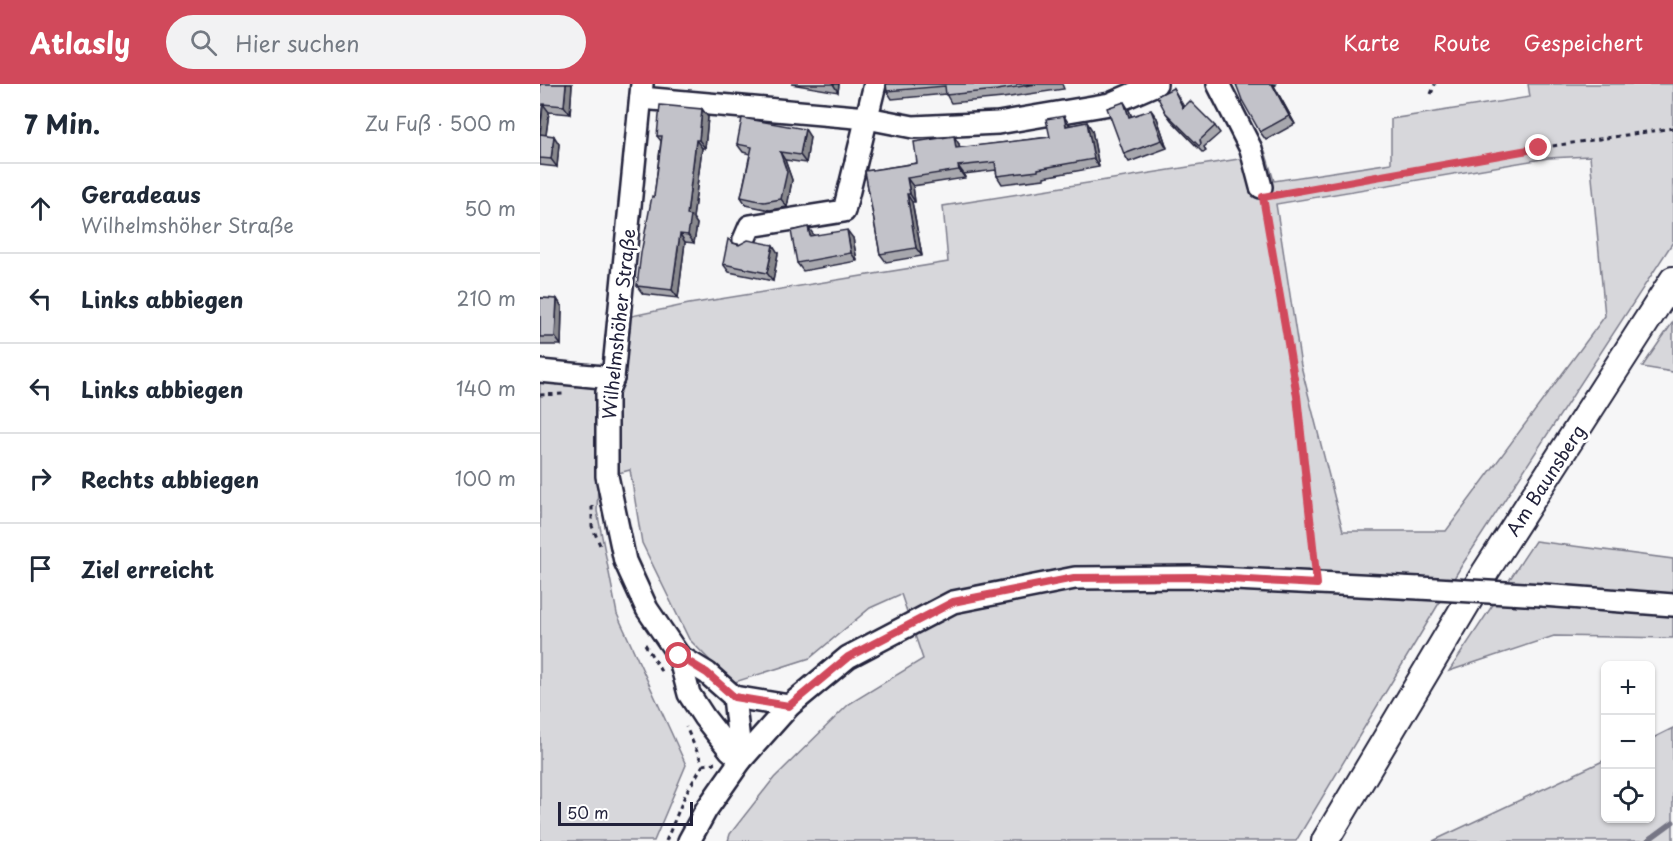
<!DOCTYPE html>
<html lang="de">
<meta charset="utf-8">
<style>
body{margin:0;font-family:"Playpen Sans",sans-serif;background:#f2f2f3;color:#1f2937}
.controls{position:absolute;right:18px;bottom:18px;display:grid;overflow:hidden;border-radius:9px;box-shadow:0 2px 4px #0004}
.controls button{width:54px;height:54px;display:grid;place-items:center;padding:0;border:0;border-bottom:2px solid #e0e1e3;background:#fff;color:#1f2937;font:30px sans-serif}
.scale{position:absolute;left:18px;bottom:15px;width:135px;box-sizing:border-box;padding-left:6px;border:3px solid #22223b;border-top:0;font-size:16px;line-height:21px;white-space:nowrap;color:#22223b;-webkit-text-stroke:4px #fff;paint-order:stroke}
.stop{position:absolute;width:18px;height:18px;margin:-14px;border:4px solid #d1495b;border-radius:50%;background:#fff}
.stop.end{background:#d1495b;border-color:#fff;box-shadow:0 2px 6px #0008}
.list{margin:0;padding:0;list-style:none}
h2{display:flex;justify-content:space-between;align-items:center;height:78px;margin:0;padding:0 24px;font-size:26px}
h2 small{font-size:20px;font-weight:400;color:#747a83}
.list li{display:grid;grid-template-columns:39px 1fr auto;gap:18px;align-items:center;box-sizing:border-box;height:90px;padding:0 24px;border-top:2px solid #e0e1e3}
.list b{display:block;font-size:22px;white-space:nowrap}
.list p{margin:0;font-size:20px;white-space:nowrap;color:#747a83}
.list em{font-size:20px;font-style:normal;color:#747a83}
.icon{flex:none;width:33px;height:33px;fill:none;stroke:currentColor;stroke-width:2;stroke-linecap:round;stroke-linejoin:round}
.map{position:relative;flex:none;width:1133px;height:757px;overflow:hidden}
header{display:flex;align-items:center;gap:36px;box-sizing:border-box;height:84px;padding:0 30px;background:#d1495b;color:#fff}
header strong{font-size:28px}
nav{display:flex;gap:33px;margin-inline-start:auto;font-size:21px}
.search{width:420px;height:54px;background:#f2f2f3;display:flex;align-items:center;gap:15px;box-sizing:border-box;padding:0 21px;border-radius:33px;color:#747a83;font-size:22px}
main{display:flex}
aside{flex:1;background:#fff}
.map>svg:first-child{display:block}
</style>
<header>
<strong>Atlasly</strong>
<div class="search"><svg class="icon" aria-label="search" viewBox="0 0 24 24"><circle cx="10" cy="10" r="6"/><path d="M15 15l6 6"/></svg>Hier suchen</div>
<nav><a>Karte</a><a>Route</a><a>Gespeichert</a></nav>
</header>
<main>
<aside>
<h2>7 Min.<small>Zu Fuß · 500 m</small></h2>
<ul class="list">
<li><svg class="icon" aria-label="ahead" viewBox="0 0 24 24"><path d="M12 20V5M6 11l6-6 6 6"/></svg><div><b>Geradeaus</b><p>Wilhelmshöher Straße</p></div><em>50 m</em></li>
<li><svg class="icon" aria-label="left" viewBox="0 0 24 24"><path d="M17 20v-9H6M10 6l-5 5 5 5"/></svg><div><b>Links abbiegen</b></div><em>210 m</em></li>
<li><svg class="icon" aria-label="left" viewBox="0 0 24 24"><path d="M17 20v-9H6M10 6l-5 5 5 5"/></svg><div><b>Links abbiegen</b></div><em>140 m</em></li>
<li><svg class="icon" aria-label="right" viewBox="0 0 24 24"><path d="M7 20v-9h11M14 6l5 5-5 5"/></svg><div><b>Rechts abbiegen</b></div><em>100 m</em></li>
<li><svg class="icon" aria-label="arrive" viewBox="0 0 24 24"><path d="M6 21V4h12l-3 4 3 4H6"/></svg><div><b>Ziel erreicht</b></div></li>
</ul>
</aside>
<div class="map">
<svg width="1133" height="757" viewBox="0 0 1133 757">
<rect width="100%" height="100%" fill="#f6f6f7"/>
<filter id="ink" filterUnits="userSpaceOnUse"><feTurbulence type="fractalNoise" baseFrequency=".0167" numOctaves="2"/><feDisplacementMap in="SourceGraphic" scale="12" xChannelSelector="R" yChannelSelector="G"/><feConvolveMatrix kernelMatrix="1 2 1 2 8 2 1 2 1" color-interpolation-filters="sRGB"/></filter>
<g filter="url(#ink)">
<!-- green -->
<g fill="#d7d7db" stroke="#7c7c8b" stroke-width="1.5" fill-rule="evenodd">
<path d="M988,0H1133V158L922,481L756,757H188L190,750L234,694L309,620L383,575L361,510L330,524L270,574L192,599L149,555L102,459L90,386L67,392L66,334L68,228L92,232L149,220L408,178L403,122L705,74L725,67L734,97L851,79V35L990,13ZM1050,72L1065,232L906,447H803L761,282L736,120L1008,74Z"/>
<path d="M1133,238V288L1102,283Z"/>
<path d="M0,298H62L57,427L77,530L146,681L114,757H0Z"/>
<path d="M995,457L1133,475V554L1014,552L909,587Z"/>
<path d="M1133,644V757H893L1065,676L1066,734H1110L1111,655Z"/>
</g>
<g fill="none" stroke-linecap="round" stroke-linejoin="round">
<!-- stream -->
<path stroke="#767685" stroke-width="5" d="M1107,757L1133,738"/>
<!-- minor casing -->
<g stroke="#22223b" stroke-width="26">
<g id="minor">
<path d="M102,0L73,294L67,308V392L85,477L107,525L139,572L149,610L164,633L190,666L201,676"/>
<path d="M678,0L711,65L721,103"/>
<path d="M101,14L327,34L373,43L458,39L570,20L616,0"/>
<path d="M204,156L210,142L304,127L335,0"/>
<path d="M0,287L73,294"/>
<path d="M1003,511L1133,521"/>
<path d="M139,572L167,589L194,613L201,676"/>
<path d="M194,613L249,622"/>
<path d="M149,757L166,726L201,676L249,622L308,573L413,518L535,494L655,493L879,504"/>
</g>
</g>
<!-- major casing -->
<g stroke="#22223b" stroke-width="30">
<path id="major" d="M785,757L946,487L1133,196"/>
</g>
<!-- path -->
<g stroke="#22223b" stroke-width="3" stroke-dasharray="4.5 4.5" stroke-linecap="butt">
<path d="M891,10L895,0"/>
<path d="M738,111L999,64L1133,44"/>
<path d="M725,122L757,312L770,424L774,481"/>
<path d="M0,311L23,310"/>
<path d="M52,422V442L60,461"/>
<path d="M105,560L123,591"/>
<path d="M163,681L175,679"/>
<path d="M126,757L146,709L163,681L146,643"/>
</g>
<!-- minor -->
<use href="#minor" stroke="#fff" stroke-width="21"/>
<!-- major -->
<use href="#major" stroke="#fff" stroke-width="26"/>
<!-- minor-bridge casing -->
<g stroke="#22223b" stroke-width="26" stroke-linecap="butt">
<path id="minor-bridge" d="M879,504L1003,511"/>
</g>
<!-- minor-bridge -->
<use href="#minor-bridge" stroke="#fff" stroke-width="21"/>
</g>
<!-- wall -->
<g fill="#a7a7ad" stroke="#22223b" stroke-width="1.5">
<path d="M0,0H32L30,30L9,28L6,51L19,60L17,83L0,81Z"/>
<path d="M251,0H299L298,8Z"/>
<path d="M346,0H522L524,5L463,14L411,19L406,10L352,15L347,7Z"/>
<path d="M696,0H736V1L734,2L755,40L726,56L720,48Z"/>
<path d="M633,4L644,23L675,42L680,49L664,63L666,67L663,69L631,36L626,29Z"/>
<path d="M162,25L168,33L165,64H162L153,134L157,140L154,159L145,158L138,214L103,210L97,202L114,113L121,57L117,52Z"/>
<path d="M589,26L592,33L617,34L627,64L589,78L584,70Z"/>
<path d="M529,40L530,41L552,46L559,83L504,93V95L462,100L457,92L456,86L424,90L425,94L373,102L375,118H372L382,172L346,178L340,170L325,87L377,79L419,60L420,64L510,53Z"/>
<path d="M270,53L266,79L245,76L252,96L247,123L230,126L206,121L201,113L210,70L203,68L197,60Z"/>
<path d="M274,152L313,154L317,177L263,187L257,179Z"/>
<path d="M193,159L238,169L233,197L189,188L183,180Z"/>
<path d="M0,214L17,215L22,223L21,261H0Z"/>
</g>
<!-- shaded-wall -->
<g fill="#88888d" stroke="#22223b" stroke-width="1.5">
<path d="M26,0H32L30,30L24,22Z"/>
<path d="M293,0H299L298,8Z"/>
<path d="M732,0H733L755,40L749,32Z"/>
<path d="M584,18L589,26L595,41L589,33Z"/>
<path d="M3,20L9,28L5,58L0,51Z"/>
<path d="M162,25L168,33L165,64L159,56Z"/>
<path d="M611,26L617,34L627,64L622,56Z"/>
<path d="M524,32L529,40L531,50L526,42Z"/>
<path d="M547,38L552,46L559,83L554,75Z"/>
<path d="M265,45L270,53L266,79L260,71Z"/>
<path d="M14,52L19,60L17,83L11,75Z"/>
<path d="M414,52L419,60L421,72L416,64Z"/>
<path d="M156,56L162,64L153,134L157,140L154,159L148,151L147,131Z"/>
<path d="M240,68L245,76L252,96L247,123L241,115Z"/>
<path d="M418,82L424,90L425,94L419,86Z"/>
<path d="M367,94L373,102L375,118L370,110Z"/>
<path d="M367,110L372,118L382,172L376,164Z"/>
<path d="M268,143L274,151L270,152Z"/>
<path d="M307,146L313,154L317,177L311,169Z"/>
<path d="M140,150L145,158L138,214L132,206Z"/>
<path d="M233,161L238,169L233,197L227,189Z"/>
<path d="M17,215L22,223L21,261L15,253Z"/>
</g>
<!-- building -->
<g fill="#c2c2c9" stroke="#22223b" stroke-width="1.5">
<path d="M0,0H26L24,22L3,20L0,47Z"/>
<path d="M346,0H497L457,6L406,11L405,2L347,7Z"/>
<path d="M696,0H732L749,32L720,48L702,16Z"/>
<path d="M633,4L643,24L650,17L675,42L660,56L661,60L659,62L626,29L617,12Z"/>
<path d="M584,18L589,33L611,26L622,56L584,70L567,24Z"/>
<path d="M120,21L162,25L159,56H156L147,131L151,132L148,151L140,150L132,206L97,202L101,169L112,112L114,113L122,52H117Z"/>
<path d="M524,32L526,42L547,38L554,75L498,85V87L457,92L455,78L418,82L419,86L367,94L370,110H367L376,164L340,170L325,87L377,79L374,58L414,52L416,64L510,53L506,35Z"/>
<path d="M202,34L265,45L260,71L240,68L247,88L241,115L224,118L201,113L212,63L197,60Z"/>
<path d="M0,50L14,52L11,75L0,74Z"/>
<path d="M268,143L270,152L307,146L311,169L257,179L251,147Z"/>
<path d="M188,155L193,159L199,161L208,156L233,161L227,189L183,180Z"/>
<path d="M0,214L17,215L15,253H0Z"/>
</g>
</g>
<g fill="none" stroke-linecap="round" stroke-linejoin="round" filter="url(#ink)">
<!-- route -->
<path stroke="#d1495b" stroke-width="8" d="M139,572L167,589L194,613L249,622L308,573L413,518L534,494L655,493L777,500L757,312L723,113L999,64"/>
</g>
<g text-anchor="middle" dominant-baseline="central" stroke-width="6" stroke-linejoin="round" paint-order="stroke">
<!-- street labels -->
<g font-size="18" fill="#22223b" stroke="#fff">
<text transform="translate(78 240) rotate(-84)">Wilhelmshöher Straße</text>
<text transform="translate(1005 396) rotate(-57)">Am Baunsberg</text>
</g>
</g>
</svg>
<div class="controls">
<button>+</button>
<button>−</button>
<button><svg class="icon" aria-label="locate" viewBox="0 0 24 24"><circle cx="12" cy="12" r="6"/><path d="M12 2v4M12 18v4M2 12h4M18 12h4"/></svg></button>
</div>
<div class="scale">50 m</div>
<div class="stop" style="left:139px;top:572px"></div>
<div class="stop end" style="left:999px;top:64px"></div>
</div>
</main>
